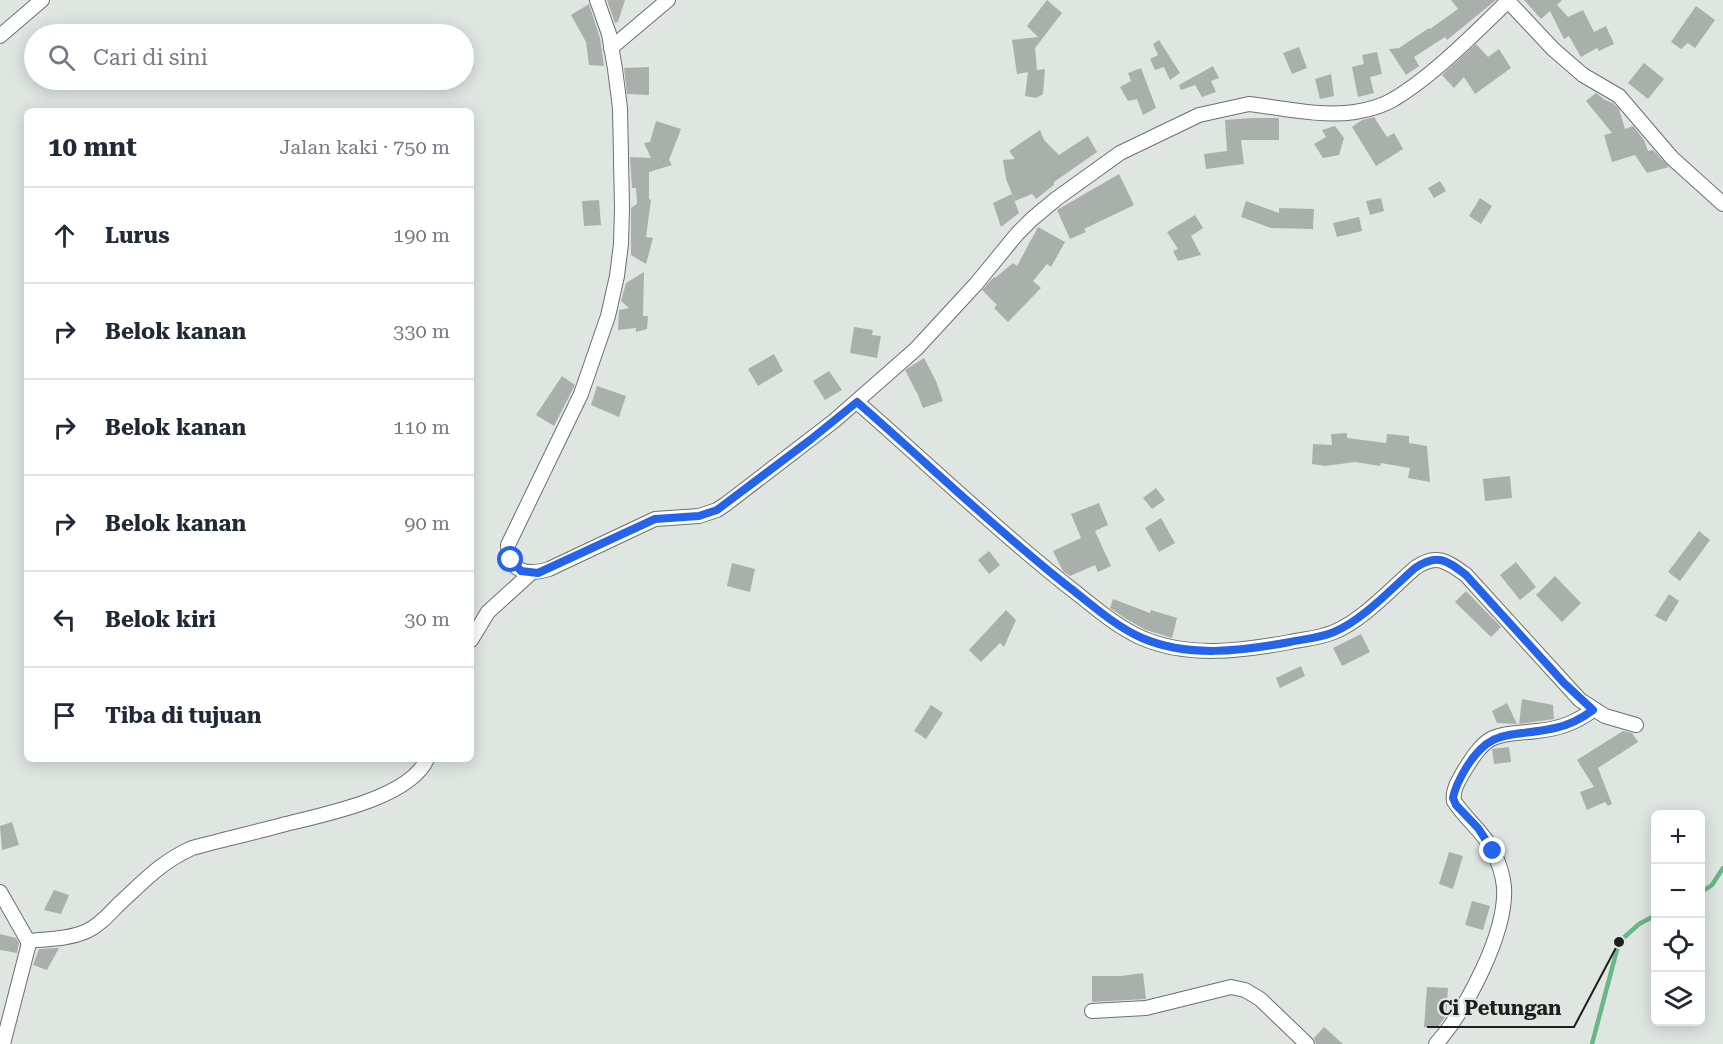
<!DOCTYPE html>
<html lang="id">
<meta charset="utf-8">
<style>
body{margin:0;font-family:"Roboto Serif",serif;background:#f2f2f3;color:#1f2937}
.controls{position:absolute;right:18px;bottom:18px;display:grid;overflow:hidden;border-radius:9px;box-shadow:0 3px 15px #0003}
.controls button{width:54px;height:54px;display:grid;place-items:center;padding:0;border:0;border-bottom:2px solid #e0e1e3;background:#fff;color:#1f2937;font:30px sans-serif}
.stop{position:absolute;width:18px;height:18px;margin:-14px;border:4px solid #2563eb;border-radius:50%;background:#fff}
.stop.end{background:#2563eb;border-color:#fff;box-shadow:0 2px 6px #0008}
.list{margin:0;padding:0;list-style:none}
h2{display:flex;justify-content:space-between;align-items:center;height:78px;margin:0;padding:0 24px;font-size:26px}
h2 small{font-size:20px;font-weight:400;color:#747a83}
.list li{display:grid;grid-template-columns:39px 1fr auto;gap:18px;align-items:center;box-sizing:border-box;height:96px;padding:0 24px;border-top:2px solid #e0e1e3}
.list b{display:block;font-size:22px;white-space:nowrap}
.list em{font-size:20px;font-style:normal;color:#747a83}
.icon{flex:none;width:33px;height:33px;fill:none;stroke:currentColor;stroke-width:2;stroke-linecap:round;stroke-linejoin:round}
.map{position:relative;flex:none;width:1723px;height:1044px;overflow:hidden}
.search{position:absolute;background:#fff;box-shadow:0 3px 15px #0003;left:24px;top:24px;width:450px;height:66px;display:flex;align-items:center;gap:15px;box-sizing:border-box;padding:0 21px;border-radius:33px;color:#747a83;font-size:22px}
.panel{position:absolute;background:#fff;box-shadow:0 3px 15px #0003;left:24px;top:108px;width:450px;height:654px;border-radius:9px}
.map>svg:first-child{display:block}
</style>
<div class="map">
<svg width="1723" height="1044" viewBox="0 0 1723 1044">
<rect width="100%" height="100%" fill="#dfe6e1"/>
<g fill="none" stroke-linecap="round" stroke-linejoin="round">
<!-- stream -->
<g stroke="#68b788" stroke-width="4.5">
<path d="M1700,893L1712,885L1723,868"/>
<path d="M1592,1044L1619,942L1639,924L1656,915"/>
</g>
</g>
<!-- building -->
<g fill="#a9b0ab">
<path d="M607,0H625L618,22L615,23Z"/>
<path d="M1047,0L1062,13L1035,48L1037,70L1045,69L1043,94L1036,98L1025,96L1028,72L1017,74L1012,40L1038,37L1027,26Z"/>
<path d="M1451,0H1496L1447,40L1445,37L1414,57L1419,66L1406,75L1389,49L1399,48L1429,28L1430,29L1458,9Z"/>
<path d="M1524,0H1562L1557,5L1568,17L1583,10L1594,32L1606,26L1614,44L1599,51L1597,48L1581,57L1569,36L1564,39L1550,11L1541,19Z"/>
<path d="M589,4L600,38L604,66L589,65L586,42L571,15Z"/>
<path d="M1696,6L1715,20L1695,48L1688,43L1681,49L1671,42Z"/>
<path d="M1159,40L1180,73L1170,80L1164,67L1155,70L1150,59L1158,55L1153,44Z"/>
<path d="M1476,44L1488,57L1499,49L1511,68L1475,94L1464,77L1454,88L1442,75Z"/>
<path d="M1299,47L1307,68L1292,74L1283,53Z"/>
<path d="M1377,52L1382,74L1370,77L1374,93L1358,97L1352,67L1364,64L1362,55Z"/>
<path d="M1644,63L1664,79L1648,99L1628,83Z"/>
<path d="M1213,66L1219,78L1211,81L1216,92L1202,97L1195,85L1181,90L1179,85Z"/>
<path d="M649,67V95L627,94L624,68Z"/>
<path d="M1141,68L1156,108L1143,115L1137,99L1128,101L1120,87L1131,81L1128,73Z"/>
<path d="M1331,74L1334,96L1320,99L1315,79Z"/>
<path d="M1596,93L1605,100L1613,103L1619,109L1625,129L1633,126L1644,140L1648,151L1653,150L1669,167L1647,173L1635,155L1612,162L1604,135L1612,133L1586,101Z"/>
<path d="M1374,117L1387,137L1394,133L1403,149L1376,166L1352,127L1362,120Z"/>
<path d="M1253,118H1279V140H1241L1244,164L1206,169L1204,154L1227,151L1225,120Z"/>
<path d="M656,121L681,129L669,160L672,165L649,172V199L651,200L646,237L653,238L646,264L631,255V208L637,204L636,188H632L630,157L651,158L644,143L650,142Z"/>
<path d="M1335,126L1344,138L1339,155L1323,158L1314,144L1326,137L1322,130Z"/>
<path d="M1040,130L1044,140L1059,155L1088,136L1097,152L1054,182V185L1036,199L1032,194L1015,201L1006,179L1003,160L1015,159L1009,151Z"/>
<path d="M1119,174L1134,205L1084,229L1086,232L1070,239L1057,210Z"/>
<path d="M1440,181L1446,191L1434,198L1428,188Z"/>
<path d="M1012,194L1019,213L1001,227L993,203Z"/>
<path d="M1381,198L1384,211L1370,215L1366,201Z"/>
<path d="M1480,198L1492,206L1481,224L1469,216Z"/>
<path d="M599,200L601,225L584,226L582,201Z"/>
<path d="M1246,201L1279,213V208L1314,209L1313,229L1271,228L1241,217Z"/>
<path d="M1195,215L1203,228L1191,236L1201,255L1178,261L1173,251L1178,249L1167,232Z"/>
<path d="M1359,217L1362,231L1337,237L1333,223Z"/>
<path d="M1038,227L1065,242L1051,267L1047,264L1033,281L1041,288L1008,322L994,308L997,305L982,290L994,277L995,278L1013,263L1017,266Z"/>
<path d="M644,272L643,316H648L647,329L636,332V328L618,330L619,310L629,308L621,301L626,283Z"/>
<path d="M854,327L873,330L872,335L881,336L877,358L850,353Z"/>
<path d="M774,354L783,371L758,386L748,369Z"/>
<path d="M924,358L936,381L943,401L923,408L918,395L905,370Z"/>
<path d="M829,371L842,390L825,400L813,381Z"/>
<path d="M562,376L575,385L554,426L536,415Z"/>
<path d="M597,386L626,396L619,417L591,405Z"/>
<path d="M1347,433V438L1386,443L1387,434L1409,436V443L1427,446L1430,482L1408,478L1410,468L1381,463L1380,466L1355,462L1325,466L1312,464L1313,444L1332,445L1331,434Z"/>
<path d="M1510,476L1512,498L1485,501L1483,479Z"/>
<path d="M1156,488L1165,500L1152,509L1143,498Z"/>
<path d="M1099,503L1108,525L1095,531L1111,566L1098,572L1095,565L1070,576L1063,571L1053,551L1081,538L1071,514Z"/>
<path d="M1161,518L1175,543L1159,552L1145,528Z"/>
<path d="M1699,531L1710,540L1680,581L1668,572Z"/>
<path d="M989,551L1000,565L989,574L978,560Z"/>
<path d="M1516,562L1536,587L1520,600L1500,575Z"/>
<path d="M732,563L755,569L750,592L727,586Z"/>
<path d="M1555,576L1581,603L1562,622L1536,595Z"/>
<path d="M1466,591L1501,627L1491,637L1455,602Z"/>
<path d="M1669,594L1679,601L1666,622L1655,616Z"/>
<path d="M1113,599L1150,613L1151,610L1177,618L1172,638L1146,630L1126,619L1110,608Z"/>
<path d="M1006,610L1016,620L1004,647L1000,643L981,662L969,650Z"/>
<path d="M1361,634L1370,652L1342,666L1333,648Z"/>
<path d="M1301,666L1305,676L1280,688L1276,678Z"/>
<path d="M1522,699L1553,705L1554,719L1519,724Z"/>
<path d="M1507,703L1517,724L1497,723L1492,711Z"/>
<path d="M931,705L943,713L926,739L914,731Z"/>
<path d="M1623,731L1632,733L1638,742L1598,768L1612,804L1608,806L1605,802L1587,810L1580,792L1594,787L1577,760Z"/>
<path d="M1509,747L1511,762L1494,764L1492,749Z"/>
<path d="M12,822L19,845L2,850L0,826Z"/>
<path d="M1449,852L1463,856L1453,889L1439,884Z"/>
<path d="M54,890L69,895L61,914L44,910Z"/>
<path d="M1472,901L1490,906L1483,930L1465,925Z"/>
<path d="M0,934L16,938L19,943L17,953L0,950Z"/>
<path d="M56,948H59L47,970L33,965L39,949Z"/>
<path d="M1143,973L1146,999L1092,1002V976H1121Z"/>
<path d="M1427,987L1448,988L1446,1016L1437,1028L1424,1027Z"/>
<path d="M1324,1027L1343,1044H1316L1314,1038Z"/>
</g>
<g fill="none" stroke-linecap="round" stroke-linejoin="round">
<!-- street casing -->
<g stroke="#6b716d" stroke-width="16">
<g id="street">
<path d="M597,0L609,34L615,69L620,108L622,208L621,244L617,276L608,316L581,394L508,545C508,572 527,576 549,569L655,519L699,516L717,510L726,504L834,421L916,349L976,284L1017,234L1032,219L1056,199L1120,153L1199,115L1249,104C1282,108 1322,117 1355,112C1367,110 1383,106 1394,99C1433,76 1476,32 1509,0"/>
<path d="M1508,1L1553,49L1583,75L1619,96L1672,158L1723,204"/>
<path d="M0,36L42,0"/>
<path d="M611,48L668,0"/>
<path d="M857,402C926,462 993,527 1065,584C1090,603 1113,625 1142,638C1189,658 1241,651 1290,642C1304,639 1320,638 1334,632C1363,620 1392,588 1415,568C1436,553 1447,561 1466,575L1580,700L1605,716L1636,725"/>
<path d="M471,640L488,612L531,573"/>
<path d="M0,892L28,941V947L3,1044"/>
<path d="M28,941C47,939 70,939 87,931C100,925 109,914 119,904C144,881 161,862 192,848C222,840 252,833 282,825C321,815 409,799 427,759"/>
<path d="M1092,1011L1146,1008L1231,987L1245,990L1260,999L1307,1044"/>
<path d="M1436,1044C1466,1010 1507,933 1504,887C1503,876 1498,861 1493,851C1484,832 1465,819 1454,801C1452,790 1459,780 1464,771C1471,760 1479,746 1491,739C1505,732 1523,733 1537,731C1559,729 1575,723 1593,710"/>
</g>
</g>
<!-- street -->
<use href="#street" stroke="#fff" stroke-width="14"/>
</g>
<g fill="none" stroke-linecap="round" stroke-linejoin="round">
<!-- route -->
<path stroke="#2563eb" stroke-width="8" d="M511,560L521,571L538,573L655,519L699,516L717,510L810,440L857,402C926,462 993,527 1065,584C1090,603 1113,625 1142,638C1189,658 1241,651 1290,642C1304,639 1320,638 1334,632C1363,620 1392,588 1415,568C1437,553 1447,560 1466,575L1564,683L1593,710C1581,719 1570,725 1555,728C1514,738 1492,725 1466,768C1460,778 1455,787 1453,798L1456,805L1478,828L1493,851"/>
</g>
<!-- callouts -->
<path fill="none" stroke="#1c1f1d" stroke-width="2" d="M1619 942L1574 1027H1427"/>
<circle fill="#1c1f1d" stroke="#dfe6e1" stroke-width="2" cx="1619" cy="942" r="6"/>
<g font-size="20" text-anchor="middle" font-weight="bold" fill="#1c1f1d" stroke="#dfe6e1" stroke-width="4.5" stroke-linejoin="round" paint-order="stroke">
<text x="1500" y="1015">Ci Petungan</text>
</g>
</svg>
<div class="controls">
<button>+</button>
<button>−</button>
<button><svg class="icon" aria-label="locate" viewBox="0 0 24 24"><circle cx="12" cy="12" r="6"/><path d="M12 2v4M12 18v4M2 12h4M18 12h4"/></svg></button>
<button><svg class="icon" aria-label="layers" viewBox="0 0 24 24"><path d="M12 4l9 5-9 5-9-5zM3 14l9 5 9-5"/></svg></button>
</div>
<div class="stop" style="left:511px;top:560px"></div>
<div class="stop end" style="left:1493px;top:851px"></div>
<div class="search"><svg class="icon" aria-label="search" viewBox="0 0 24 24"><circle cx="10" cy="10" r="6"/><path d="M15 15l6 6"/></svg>Cari di sini</div>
<section class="panel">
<h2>10 mnt<small>Jalan kaki · 750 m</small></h2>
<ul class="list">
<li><svg class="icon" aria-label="ahead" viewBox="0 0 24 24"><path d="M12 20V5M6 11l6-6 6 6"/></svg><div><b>Lurus</b></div><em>190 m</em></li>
<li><svg class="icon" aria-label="right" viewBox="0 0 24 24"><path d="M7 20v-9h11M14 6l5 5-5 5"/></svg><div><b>Belok kanan</b></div><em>330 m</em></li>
<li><svg class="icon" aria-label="right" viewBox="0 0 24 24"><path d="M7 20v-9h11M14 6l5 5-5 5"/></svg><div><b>Belok kanan</b></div><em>110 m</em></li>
<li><svg class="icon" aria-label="right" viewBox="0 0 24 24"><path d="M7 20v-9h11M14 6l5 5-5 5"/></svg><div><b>Belok kanan</b></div><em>90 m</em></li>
<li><svg class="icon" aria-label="left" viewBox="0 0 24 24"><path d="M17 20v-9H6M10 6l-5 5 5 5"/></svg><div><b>Belok kiri</b></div><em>30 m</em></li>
<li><svg class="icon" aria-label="arrive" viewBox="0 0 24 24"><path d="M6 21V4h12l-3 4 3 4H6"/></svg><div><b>Tiba di tujuan</b></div></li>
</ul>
</section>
</div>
